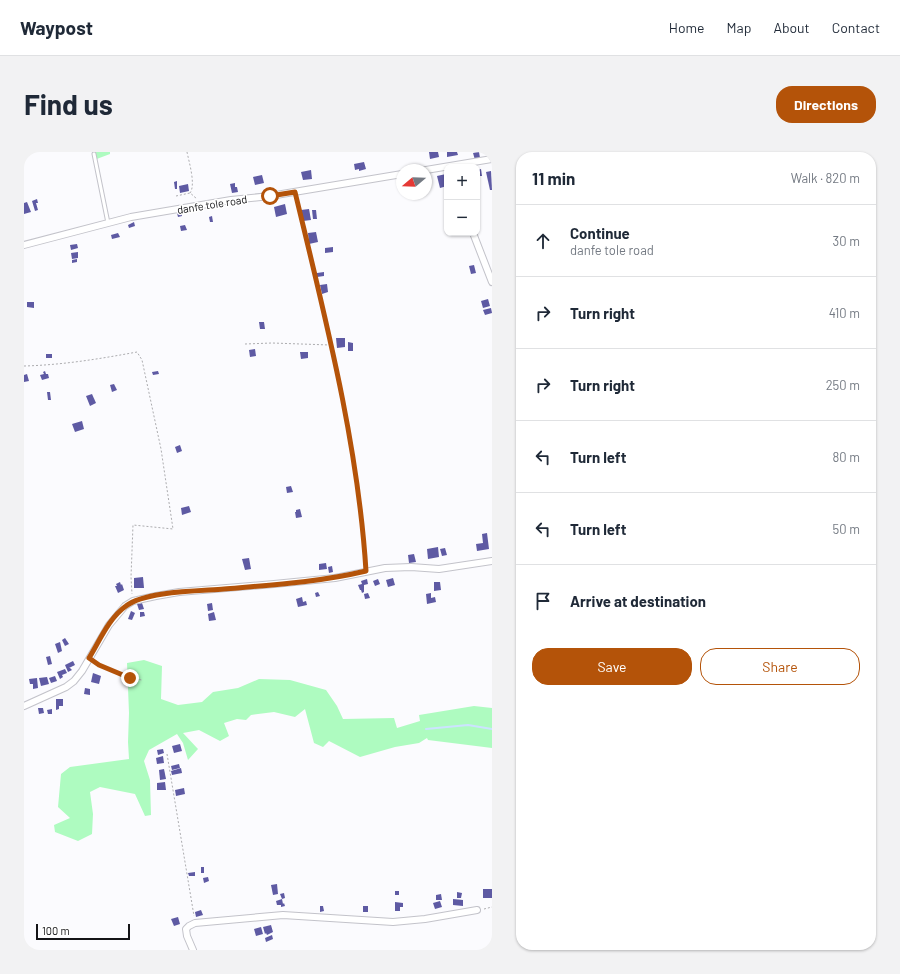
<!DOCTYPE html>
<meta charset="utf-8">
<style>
body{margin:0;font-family:Barlow,sans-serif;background:#f2f2f3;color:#1f2937}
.controls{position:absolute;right:12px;top:12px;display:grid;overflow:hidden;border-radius:8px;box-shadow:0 1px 3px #0004}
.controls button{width:36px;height:36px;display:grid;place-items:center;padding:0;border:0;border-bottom:1px solid #e0e1e3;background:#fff;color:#1f2937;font:20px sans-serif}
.compass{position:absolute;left:372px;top:12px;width:36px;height:36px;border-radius:50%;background:#fff;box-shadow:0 1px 3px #0004;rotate:251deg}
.scale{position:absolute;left:12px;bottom:10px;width:94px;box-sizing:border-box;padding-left:4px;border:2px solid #141417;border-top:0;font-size:11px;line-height:14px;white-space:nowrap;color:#141417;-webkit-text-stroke:3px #fff;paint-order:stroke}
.stop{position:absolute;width:12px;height:12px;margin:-9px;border:3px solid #b45309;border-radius:50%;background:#fff}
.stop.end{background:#b45309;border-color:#fff;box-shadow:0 1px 4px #0008}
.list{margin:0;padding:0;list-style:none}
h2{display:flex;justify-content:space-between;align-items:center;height:52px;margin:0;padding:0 16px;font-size:17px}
h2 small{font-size:13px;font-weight:400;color:#747a83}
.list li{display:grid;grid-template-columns:26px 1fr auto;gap:12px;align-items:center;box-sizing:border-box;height:72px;padding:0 16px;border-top:1px solid #e0e1e3}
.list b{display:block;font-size:15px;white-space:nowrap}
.list p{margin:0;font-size:13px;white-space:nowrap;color:#747a83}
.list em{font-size:13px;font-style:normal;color:#747a83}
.actions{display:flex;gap:8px;padding:12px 16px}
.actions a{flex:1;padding:9px 0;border:1px solid #b45309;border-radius:16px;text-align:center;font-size:14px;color:#b45309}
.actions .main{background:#b45309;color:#fff}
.icon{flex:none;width:22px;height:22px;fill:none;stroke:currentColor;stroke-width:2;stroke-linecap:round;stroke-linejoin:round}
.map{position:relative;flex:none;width:468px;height:798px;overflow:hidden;border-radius:16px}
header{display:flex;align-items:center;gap:24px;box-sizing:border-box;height:56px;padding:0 20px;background:#fff;border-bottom:1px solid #e0e1e3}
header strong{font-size:19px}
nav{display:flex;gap:22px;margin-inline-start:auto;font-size:14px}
.intro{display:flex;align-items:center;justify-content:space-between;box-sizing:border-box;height:96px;padding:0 24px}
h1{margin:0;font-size:28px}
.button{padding:10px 18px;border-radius:16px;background:#b45309;color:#fff;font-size:14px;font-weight:700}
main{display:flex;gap:24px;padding:0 24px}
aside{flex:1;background:#fff;border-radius:16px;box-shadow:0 1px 3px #0004}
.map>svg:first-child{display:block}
</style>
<header>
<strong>Waypost</strong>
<nav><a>Home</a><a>Map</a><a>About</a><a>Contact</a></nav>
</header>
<div class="intro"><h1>Find us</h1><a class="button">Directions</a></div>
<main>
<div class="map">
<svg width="468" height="798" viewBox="0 0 468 798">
<rect width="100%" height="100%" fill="#fbfbfe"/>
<!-- green -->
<g fill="#aefbc0">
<path d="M68,0H86V2L70,8Z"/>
<path d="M120,508L138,514L137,547L154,553L178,550L189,540L214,536L235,527L266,528L302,538L313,554L319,567L370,566L373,576L396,569L395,563L450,554L468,556V596L404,588L403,586L395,591L371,595L336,605L305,589L299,595L290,591L281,557L271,565L250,560L227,563L222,568L213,567L200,571L205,584L196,589L175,578L159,581L174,597L164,608L159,591L153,582L125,598L120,609L126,628L127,663L121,664L111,642L76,635L66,640L69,662L68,682L54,689L31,680L30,673L46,666L34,655L37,622L46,615L105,607L104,590L105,561L103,511Z"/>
</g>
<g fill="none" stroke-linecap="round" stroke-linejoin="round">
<!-- stream -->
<path stroke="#cce3ff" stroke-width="2" d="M402,577L444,573L468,577"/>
</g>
<!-- building -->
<g fill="#5e5aa3">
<path d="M405,0H414L415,5L406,7Z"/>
<path d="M423,0H433L434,3L423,5Z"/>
<path d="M455,0L456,6L451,8L449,1Z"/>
<path d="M340,10L342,17L335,19V17L331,18L330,12Z"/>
<path d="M457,17L458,24H453V18Z"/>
<path d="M287,18L288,27L279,28L277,20Z"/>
<path d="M467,19L468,38H466L462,20Z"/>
<path d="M422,22L423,34L416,36L413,24Z"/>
<path d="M238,23L240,31L231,33L229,25Z"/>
<path d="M153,29V37H151L150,30Z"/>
<path d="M211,31V35H213L214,40L208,41L206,32Z"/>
<path d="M164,32L165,39L156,41L155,34Z"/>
<path d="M13,47L14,51H12L14,58L11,59L8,49Z"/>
<path d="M3,50L7,60L0,62V51Z"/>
<path d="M261,52L263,62L252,65L250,55Z"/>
<path d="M285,57L287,68L279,69L277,58Z"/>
<path d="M288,58H292L293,67H289Z"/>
<path d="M157,60L158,64L154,65L153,61Z"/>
<path d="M188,64L189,70H186L185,65Z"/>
<path d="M110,70L111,74L105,76L104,73Z"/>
<path d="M161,73L163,78L157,79L156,74Z"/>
<path d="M292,80L294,90L285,92L284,81Z"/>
<path d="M94,81L96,85L88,87L87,83Z"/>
<path d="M53,92L54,96L47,98L46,93Z"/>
<path d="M309,95V100L301,101V96Z"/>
<path d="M54,100V106L48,107L47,101Z"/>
<path d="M53,107V110L48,111V108Z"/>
<path d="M450,113L452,121L447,122L445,114Z"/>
<path d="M300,120V124L293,125V121Z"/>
<path d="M303,132L304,140L298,142L296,133Z"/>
<path d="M464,147L466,154L459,156L457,149Z"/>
<path d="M3,150H10V156L3,155Z"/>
<path d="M467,156L468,161L461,163L459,158Z"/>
<path d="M235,170H240L241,177H236Z"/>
<path d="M312,186H321V195L313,196Z"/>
<path d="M324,190L329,191V199H324Z"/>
<path d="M231,197L232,204L226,205L225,198Z"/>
<path d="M276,200H284V206L277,207Z"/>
<rect x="22" y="202" width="6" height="4"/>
<path d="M21,219L22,222H24L25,226L18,228L16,223L20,222L19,220Z"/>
<path d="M134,219L135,222L129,223L128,220Z"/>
<path d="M3,222L5,229L0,230V223Z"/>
<path d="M90,232L93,238L88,240L86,233Z"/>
<path d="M23,240H26L27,248H24Z"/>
<path d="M68,242L72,251L66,254L62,244Z"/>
<path d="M58,269L60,277L51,280L48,272Z"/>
<path d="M156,293L158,299L153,301L151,295Z"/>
<path d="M267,334L269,340L263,341L262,335Z"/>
<path d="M165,354L167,360L158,363L157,356Z"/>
<path d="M276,357L278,365L272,366L271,360H272V358Z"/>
<path d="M463,381L465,397L453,399L452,392L459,391L458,382Z"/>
<path d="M414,395L415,405L404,407L403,397Z"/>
<path d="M421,396L423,403L418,404L416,397Z"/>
<path d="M390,402L392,410L385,411L384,403Z"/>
<path d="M225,406L227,417L221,418L218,407Z"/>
<path d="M302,411L303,417L295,418V412Z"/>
<path d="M308,414L309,420L305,421L304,415Z"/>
<path d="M119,425L120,436H110V426Z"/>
<path d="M369,426L371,433L364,435L362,428Z"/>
<path d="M343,427L344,432L340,433V440L338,441L337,438H336L334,433L338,432L337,429Z"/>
<path d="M354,427L356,432L351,434L349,429Z"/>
<path d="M96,430L97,433L98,432L100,438L94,441L91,434H93L92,432Z"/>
<path d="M410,430H416L417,438L410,439Z"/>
<path d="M294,440L296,444L292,445L291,441Z"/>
<path d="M344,441L346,446L341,447L340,442Z"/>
<path d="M407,441V446L411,445L412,450L403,452L402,442Z"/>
<path d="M278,445L279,450L282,449L283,453L274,455L272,447Z"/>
<path d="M118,451L120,457L115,458L113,452Z"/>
<path d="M188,451L189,458L184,459L183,452Z"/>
<path d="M107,459L111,461L108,468L104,467Z"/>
<path d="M116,460H120L121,464L116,465Z"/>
<path d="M190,460L192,468L185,469L184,462Z"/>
<path d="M41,486L45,492L41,494L38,488Z"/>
<path d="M36,490L38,499L34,501L31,492Z"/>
<path d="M26,504L28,512L24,513L22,505Z"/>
<path d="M49,509L51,513L45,516H46L48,518L44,520L41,513Z"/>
<path d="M41,517L43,521L38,523L39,525L36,527L33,520Z"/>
<path d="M69,521L77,524L75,532L67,530Z"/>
<path d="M31,524L33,529L27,531L25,526Z"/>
<path d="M23,525L25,532L17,534L15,526Z"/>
<path d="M13,526L14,536L9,537V532H6L5,527Z"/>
<path d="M61,536L66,537V543L60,542Z"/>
<path d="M32,547H39V554H35V557L32,558Z"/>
<path d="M14,556H19L20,561L15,562Z"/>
<path d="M28,557V562H24L23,558Z"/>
<path d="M156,592L158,599L150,601L148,594Z"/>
<path d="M139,597L140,601L134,603L133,598Z"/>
<path d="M139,604L140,611L133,612L132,606Z"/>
<path d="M155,612L156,616L148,618L147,614Z"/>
<path d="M157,616L158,621L148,623L147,619Z"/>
<path d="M140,617L142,627L136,628L135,618Z"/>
<path d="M141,630L142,638H133V631Z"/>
<path d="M160,636L161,642L152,644L151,638Z"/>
<rect x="177" y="715" width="3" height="6"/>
<path d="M171,720V724H165L164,721Z"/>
<path d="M184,725L185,729L180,731L179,726Z"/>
<path d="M253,732L254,742L249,743L247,733Z"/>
<rect x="459" y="737" width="9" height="9"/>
<rect x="371" y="739" width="4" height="4"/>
<path d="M433,740L438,741L437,746H433Z"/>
<path d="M260,741L261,746L258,747L256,742Z"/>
<path d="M417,742L418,748H412V743Z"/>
<path d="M258,747L259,752L260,751L261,754L257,755V753H253L252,749Z"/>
<path d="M429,747L439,748V754L429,753Z"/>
<path d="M416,749L418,755L411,757L409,751Z"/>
<path d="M371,750L379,751V755H376V759H371Z"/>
<path d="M296,754H299L300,759L296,760Z"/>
<rect x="339" y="754" width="5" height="6"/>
<path d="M177,758L179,763L172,765L171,760Z"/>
<path d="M154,765L156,772L150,774L147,767Z"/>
<path d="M247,773L249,780L243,783L242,781L241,782L239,775Z"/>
<path d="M237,775L239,782L232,784L230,777Z"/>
<path d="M248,783L249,787L242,790L241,786Z"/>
</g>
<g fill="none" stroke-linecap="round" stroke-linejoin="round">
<!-- service casing -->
<g stroke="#c3c3ca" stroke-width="5">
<path id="service" d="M70,2L84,71"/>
</g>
<!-- minor casing -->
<g stroke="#c3c3ca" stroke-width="8">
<g id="minor">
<path d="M402,18L468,7"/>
<path d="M449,81L468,130"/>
<path d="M0,93L107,65L207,48L246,44L378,22"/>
<path d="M0,554L42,535L50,529L58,519L85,473L101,454L109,449L132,444L155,440L250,432L311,426L361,416L387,415L415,417L468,409"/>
<path d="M169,798L163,784L162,777L165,774L171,771L259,763L369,770L401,767L453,758"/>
</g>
</g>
<!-- path -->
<g stroke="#acacaf" stroke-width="1" stroke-dasharray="2 2" stroke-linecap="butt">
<path d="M163,0C165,10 172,33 166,41"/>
<path d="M152,44L166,41L171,45L172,47"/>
<path d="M273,46C301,167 333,289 342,414"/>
<path d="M221,192L248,191L306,193"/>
<path d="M0,214C38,213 75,207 113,200L118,208L137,297L149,377L109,373L107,425L108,442"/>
<path d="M71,510L106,526L118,528"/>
<path d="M143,602L170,764"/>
<path d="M460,757L468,755"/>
</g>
<!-- service -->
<use href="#service" stroke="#fff" stroke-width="3"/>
<!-- minor -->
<use href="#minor" stroke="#fff" stroke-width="6"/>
</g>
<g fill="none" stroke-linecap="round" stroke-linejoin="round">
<!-- route -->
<path stroke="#b45309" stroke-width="5" d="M106,526L75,513L65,506C76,488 85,466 102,454C121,439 176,439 200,437C248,433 296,430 342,419C334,291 301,165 271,40L246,44"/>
</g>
<g text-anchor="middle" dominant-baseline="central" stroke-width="3" stroke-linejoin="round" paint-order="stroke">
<!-- street labels -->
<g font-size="11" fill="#141417" stroke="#fff">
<text transform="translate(188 52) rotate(-9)">danfe tole road</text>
</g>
</g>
</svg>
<div class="controls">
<button>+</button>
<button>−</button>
</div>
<svg class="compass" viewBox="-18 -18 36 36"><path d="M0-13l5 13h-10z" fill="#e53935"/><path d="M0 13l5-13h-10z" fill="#747a83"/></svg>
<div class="scale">100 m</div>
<div class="stop" style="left:246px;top:44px"></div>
<div class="stop end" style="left:106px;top:526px"></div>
</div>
<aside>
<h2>11 min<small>Walk · 820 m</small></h2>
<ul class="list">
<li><svg class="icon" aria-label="ahead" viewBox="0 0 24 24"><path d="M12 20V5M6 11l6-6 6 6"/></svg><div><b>Continue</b><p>danfe tole road</p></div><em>30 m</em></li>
<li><svg class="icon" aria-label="right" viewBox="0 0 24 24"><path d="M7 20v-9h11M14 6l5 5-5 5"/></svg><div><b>Turn right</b></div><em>410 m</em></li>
<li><svg class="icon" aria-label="right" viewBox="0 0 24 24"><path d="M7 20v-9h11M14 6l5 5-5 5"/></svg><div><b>Turn right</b></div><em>250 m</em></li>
<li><svg class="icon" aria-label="left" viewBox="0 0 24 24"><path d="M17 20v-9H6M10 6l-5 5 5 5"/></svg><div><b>Turn left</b></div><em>80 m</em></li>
<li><svg class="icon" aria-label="left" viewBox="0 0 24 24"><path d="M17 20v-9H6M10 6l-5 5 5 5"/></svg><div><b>Turn left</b></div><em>50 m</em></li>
<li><svg class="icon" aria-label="arrive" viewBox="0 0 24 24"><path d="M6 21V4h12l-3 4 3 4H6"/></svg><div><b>Arrive at destination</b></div></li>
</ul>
<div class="actions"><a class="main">Save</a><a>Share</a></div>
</aside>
</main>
